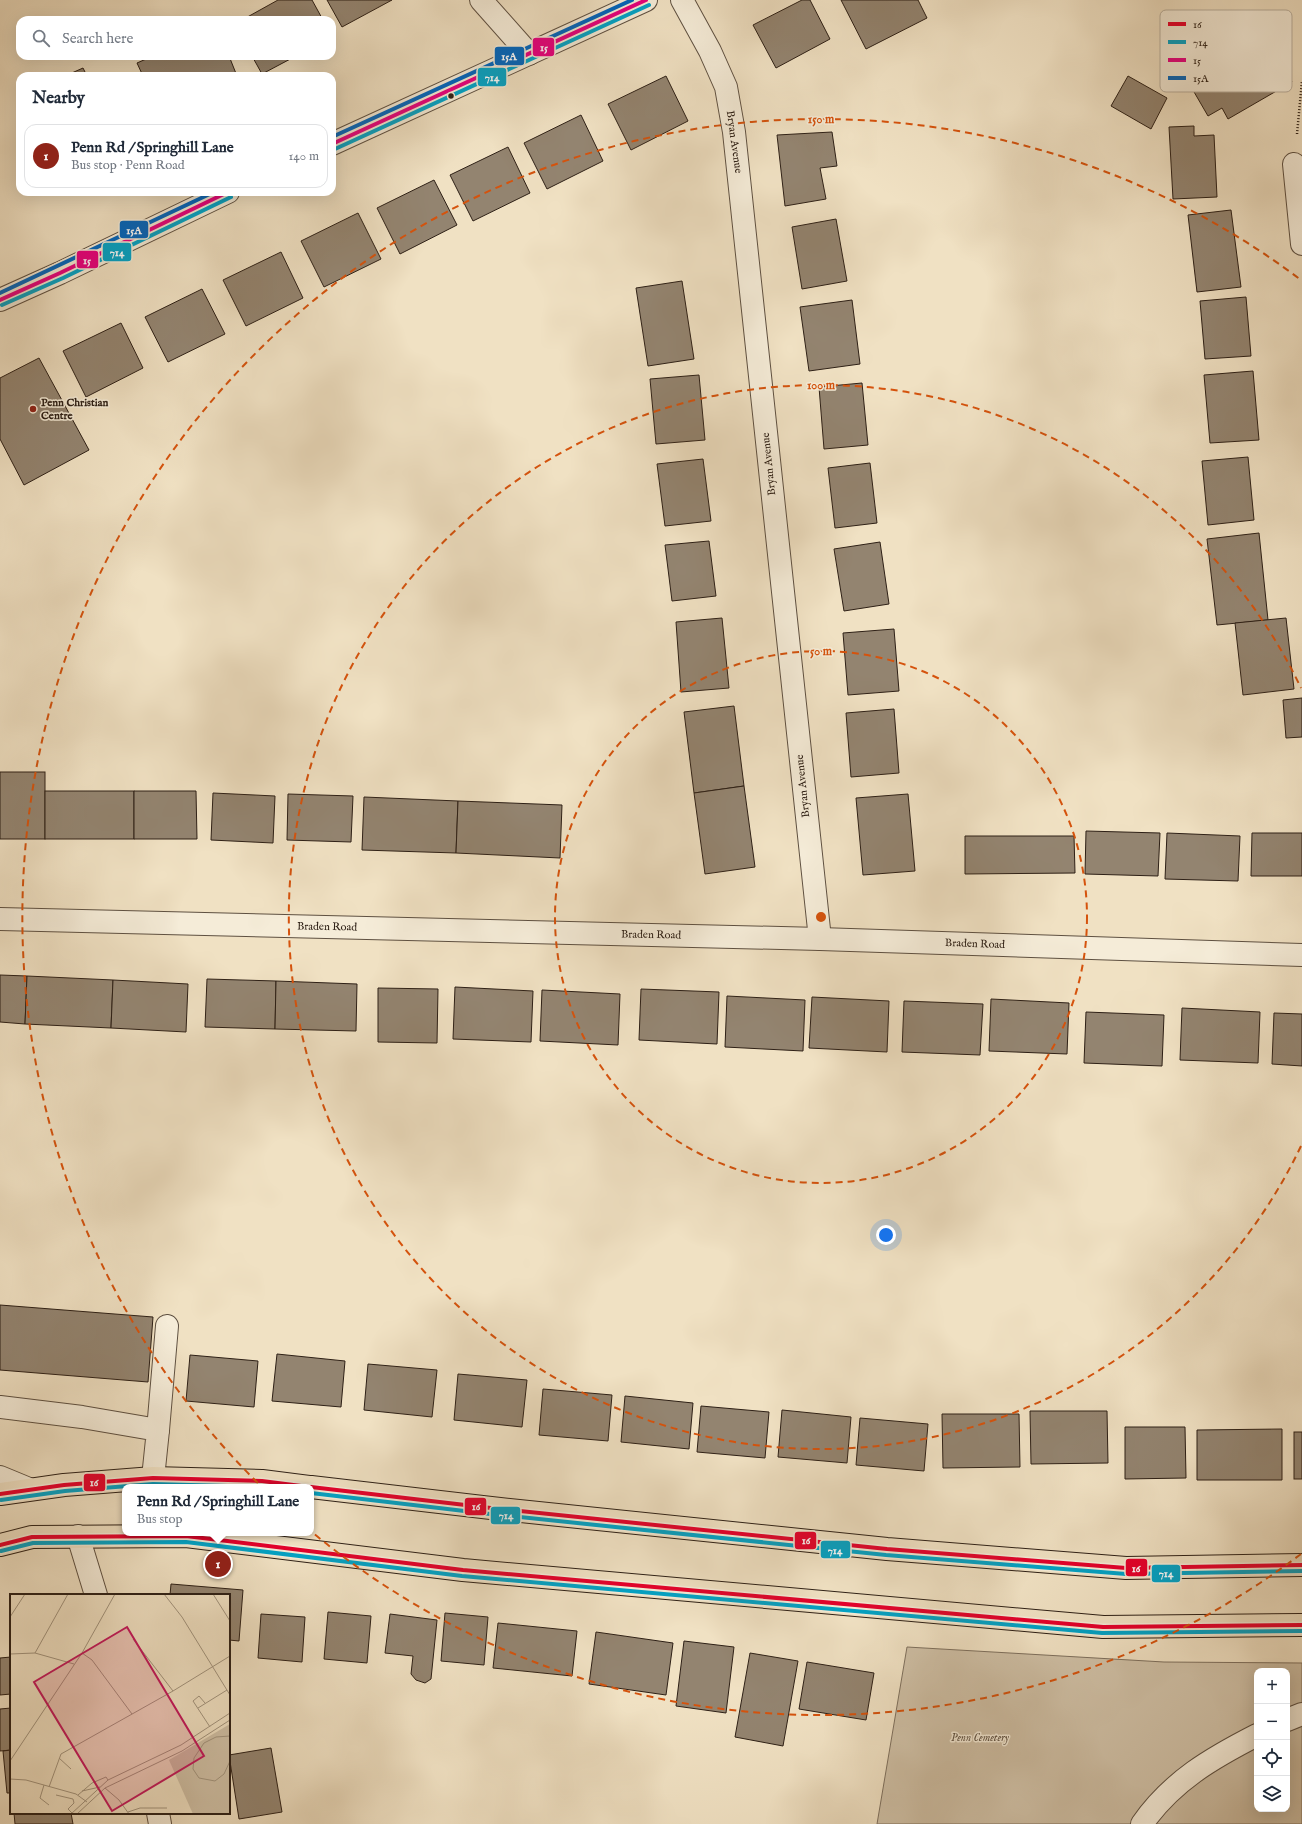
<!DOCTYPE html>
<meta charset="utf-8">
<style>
body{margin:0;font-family:"IM FELL English",serif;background:#f2f2f3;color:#1f2937}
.controls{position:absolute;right:12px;bottom:12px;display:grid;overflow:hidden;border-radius:8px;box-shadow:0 4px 16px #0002}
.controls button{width:36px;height:36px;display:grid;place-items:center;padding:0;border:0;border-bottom:1px solid #e0e1e3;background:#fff;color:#1f2937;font:20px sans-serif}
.you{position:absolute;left:886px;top:1235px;width:14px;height:14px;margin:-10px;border:3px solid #fff;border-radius:50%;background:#1a73e8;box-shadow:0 0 0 6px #1a73e833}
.badge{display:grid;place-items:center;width:26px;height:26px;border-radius:50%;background:#8f2418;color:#fff;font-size:13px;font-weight:700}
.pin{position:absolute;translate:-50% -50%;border:2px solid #fff;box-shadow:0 1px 4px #0006}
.popup{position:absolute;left:122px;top:1484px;width:192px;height:52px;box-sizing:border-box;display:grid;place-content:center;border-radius:8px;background:#fff;filter:drop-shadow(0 1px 3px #0005);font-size:13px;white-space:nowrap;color:#747a83}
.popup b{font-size:15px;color:#1f2937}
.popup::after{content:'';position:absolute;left:50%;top:100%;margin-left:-8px;border:8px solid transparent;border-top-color:#fff}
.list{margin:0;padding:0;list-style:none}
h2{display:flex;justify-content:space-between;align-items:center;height:52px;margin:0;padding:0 16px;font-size:17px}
h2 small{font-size:13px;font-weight:400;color:#747a83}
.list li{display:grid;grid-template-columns:26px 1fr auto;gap:12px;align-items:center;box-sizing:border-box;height:64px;margin:0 8px 8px;padding:0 8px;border:1px solid #e0e1e3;border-radius:12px}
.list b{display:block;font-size:15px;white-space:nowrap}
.list p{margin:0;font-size:13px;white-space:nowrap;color:#747a83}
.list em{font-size:13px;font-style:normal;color:#747a83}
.icon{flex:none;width:22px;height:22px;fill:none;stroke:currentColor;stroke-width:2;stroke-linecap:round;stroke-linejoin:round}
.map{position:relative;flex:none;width:1302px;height:1824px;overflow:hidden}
.search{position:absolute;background:#fff;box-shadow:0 4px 16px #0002;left:16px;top:16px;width:320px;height:44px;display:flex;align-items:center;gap:10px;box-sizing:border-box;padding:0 14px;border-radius:12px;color:#747a83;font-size:15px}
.panel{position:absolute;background:#fff;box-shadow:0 4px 16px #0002;left:16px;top:72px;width:320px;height:124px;border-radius:12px}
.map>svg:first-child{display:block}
</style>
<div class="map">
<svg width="1302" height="1824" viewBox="0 0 1302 1824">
<rect width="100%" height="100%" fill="#f0e1c3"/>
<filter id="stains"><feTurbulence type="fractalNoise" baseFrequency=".005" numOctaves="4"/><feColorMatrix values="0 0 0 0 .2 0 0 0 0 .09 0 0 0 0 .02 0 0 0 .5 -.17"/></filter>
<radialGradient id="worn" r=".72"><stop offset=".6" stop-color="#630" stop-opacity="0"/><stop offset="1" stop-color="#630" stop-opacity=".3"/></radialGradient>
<!-- green -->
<path fill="#cfc0a6" stroke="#7e705e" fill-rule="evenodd" d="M907,1647L1164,1662L1302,1663V1824H877ZM1257,1671H1287V1809H1257Z"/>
<!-- building -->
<g fill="#938470" stroke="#2e2016">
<path d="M278,0H312L323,20H242Z"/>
<path d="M327,0H392L342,27Z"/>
<path d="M802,0H810L830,39L776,68L753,25Z"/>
<path d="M841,0H918L927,18L866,49Z"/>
<path d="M1269,41L1292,82L1228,119L1222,108L1208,116L1190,85Z"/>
<path d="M153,56H229L237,76H143L137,63Z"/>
<path d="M252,56H296L262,74Z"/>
<path d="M83,68L87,76H65Z"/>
<path d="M666,76L688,121L631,150L608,104Z"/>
<path d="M1128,76L1167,98L1151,129L1111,106Z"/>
<path d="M581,115L603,161L547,189L524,143Z"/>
<path d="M1194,126V136L1214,135L1217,197L1173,199L1169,127Z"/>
<path d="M832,132L837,166L820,168L826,199L785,206L777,135Z"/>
<path d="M508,147L530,193L473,221L450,175Z"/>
<path d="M434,180L457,225L400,254L377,208Z"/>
<path d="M1231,210L1241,287L1197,292L1188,215Z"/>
<path d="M358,213L381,259L324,287L301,241Z"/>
<path d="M836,219L847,281L802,289L792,227Z"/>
<path d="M281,252L303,298L246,326L223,280Z"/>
<path d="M682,281L694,359L648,366L636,288Z"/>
<path d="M202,289L225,334L168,362L145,317Z"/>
<path d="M1246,297L1251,356L1205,359L1200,301Z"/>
<path d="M852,300L860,364L809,371L800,307Z"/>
<path d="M121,323L143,368L86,397L63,351Z"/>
<path d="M39,358L89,450L24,485L0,439V378Z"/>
<path d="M1253,371L1259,440L1210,443L1204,375Z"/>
<path d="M699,375L705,440L656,444L650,379Z"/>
<path d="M862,383L868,445L824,449L819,387Z"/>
<path d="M1248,457L1254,520L1208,525L1202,461Z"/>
<path d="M703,459L711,521L665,526L657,464Z"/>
<path d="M870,463L877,523L835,528L828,468Z"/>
<path d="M1259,533L1268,620L1217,625L1207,539Z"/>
<path d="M709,541L716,596L672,601L665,545Z"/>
<path d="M880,542L889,604L844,611L834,549Z"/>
<path d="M722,618L729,688L681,692L676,622Z"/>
<path d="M1286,618L1294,689L1243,695L1235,623Z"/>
<path d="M894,629L899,691L848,695L843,633Z"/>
<path d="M1302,698V737L1286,738L1283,700Z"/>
<path d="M734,706L744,786L694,793L684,712Z"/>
<path d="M894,709L899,773L851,777L846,713Z"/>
<rect x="0" y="772" width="45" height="67"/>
<path d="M744,786L755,867L705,874L694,793Z"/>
<rect x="45" y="791" width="89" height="48"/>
<path d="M134,791H196L197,839H134Z"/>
<path d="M213,793L275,796L273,843L211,840Z"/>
<path d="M288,794L353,796L351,842L287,840Z"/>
<path d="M908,794L915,871L863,875L856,798Z"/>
<path d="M364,797L458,801L456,853L362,850Z"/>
<path d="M458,801L562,805L560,858L456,853Z"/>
<path d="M1086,831L1160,833L1158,876L1085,874Z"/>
<path d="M1167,833L1240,836L1238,881L1165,879Z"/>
<path d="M1252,833H1302V876H1251Z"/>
<path d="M965,836H1074L1075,873L965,874Z"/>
<path d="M0,975L27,976L25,1024L0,1022Z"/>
<path d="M27,976L113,980L111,1028L25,1024Z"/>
<path d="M207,979L276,981L275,1029L205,1027Z"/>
<path d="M113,980L188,984L186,1032L111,1028Z"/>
<path d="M276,981L357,984L356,1031L275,1029Z"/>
<path d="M455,987L533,991L531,1042L453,1039Z"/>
<path d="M378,988L438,989L437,1043L378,1042Z"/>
<path d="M641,989L719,992L717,1044L639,1040Z"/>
<path d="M542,990L620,994L618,1045L540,1041Z"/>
<path d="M727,996L805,1000L803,1051L725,1047Z"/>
<path d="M812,997L889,1001L887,1052L809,1048Z"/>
<path d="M991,999L1069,1003L1067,1054L989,1051Z"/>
<path d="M904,1001L983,1004L980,1055L902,1052Z"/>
<path d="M1182,1008L1260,1012L1258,1063L1180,1060Z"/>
<path d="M1086,1012L1164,1015L1162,1066L1084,1063Z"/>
<path d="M1274,1013L1302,1014V1066L1272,1064Z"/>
<path d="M0,1305L153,1317L148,1382L0,1370Z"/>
<path d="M277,1354L345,1361L341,1407L272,1401Z"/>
<path d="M190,1355L258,1361L254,1407L186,1401Z"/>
<path d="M368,1364L437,1370L432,1417L364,1410Z"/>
<path d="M458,1374L527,1380L522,1427L454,1420Z"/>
<path d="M543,1389L612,1395L608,1441L539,1435Z"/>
<path d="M625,1396L693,1403L689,1449L621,1442Z"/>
<path d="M701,1406L769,1412L765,1458L697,1452Z"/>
<path d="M782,1410L851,1417L847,1463L778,1457Z"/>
<path d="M1030,1411H1107L1108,1463L1031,1464Z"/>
<path d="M942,1414H1019L1020,1467L943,1468Z"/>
<path d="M860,1418L928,1424L924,1471L856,1465Z"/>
<path d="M1125,1427H1185L1186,1478L1125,1479Z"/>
<path d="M1282,1429V1480H1197V1430Z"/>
<rect x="1294" y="1432" width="8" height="47"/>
<path d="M171,1584L243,1590L239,1641L229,1640V1595H170Z"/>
<path d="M328,1612L371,1616L367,1663L324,1659Z"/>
<path d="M445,1613L488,1617L484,1665L441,1661Z"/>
<path d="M261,1614L305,1617L302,1662L258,1658Z"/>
<path d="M390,1614L437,1620L431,1679L425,1683L416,1680L411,1674L413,1656L385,1653Z"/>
<path d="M498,1623L577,1631L572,1676L493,1668Z"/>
<path d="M596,1632L673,1643L666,1695L589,1684Z"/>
<path d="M684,1641L734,1647L726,1713L676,1706Z"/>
<path d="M750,1653L798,1661L783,1746L735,1737Z"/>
<path d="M11,1657V1694L0,1695V1658Z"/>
<path d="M807,1662L874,1673L866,1720L799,1709Z"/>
<path d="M11,1708V1750L0,1751V1709Z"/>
<path d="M271,1748L282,1812L239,1819L229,1755Z"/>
<path d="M11,1750V1793H7L3,1751Z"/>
<path d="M14,1813H71L73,1824H15Z"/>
</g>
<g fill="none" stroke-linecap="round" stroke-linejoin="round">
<!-- minor casing -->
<g stroke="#5e5041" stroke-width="24">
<g id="minor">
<path d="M481,0L529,54"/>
<path d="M682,0L710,51L726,87L734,132L820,939"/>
<path d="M332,144L646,0"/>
<path d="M1294,164L1302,244"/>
<path d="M0,300L60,273L228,192"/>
<path d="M0,919L820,939L1302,955"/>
<path d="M0,1407L82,1417L158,1430L153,1478"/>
<path d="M158,1430L167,1326"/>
<path d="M0,1477L29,1489"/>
<path d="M78,1536L96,1595"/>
<path d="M1287,1720L1302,1714"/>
<path d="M158,1813L160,1824"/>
<path d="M1142,1824C1172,1781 1212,1758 1257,1735"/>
</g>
</g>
<!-- highway casing -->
<g stroke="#2e2016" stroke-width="24">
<g id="highway">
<path d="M311,1487L491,1508L887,1549L1126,1568L1302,1565"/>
<path d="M0,1494L64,1485L153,1478L262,1481L309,1487"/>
<path d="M0,1545L32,1537L186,1536L463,1570L1103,1627L1302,1625"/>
</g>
</g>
<!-- path -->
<path stroke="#2e2016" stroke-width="2.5" stroke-dasharray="1 2" stroke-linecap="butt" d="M1297,134L1302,81"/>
<!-- minor -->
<use href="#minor" stroke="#f5ecd8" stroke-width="22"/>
<!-- highway -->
<use href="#highway" stroke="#f0e1c3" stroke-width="22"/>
<!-- bus-1 casing -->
<g stroke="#f5ecd8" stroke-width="7">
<g id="bus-1">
<path d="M311,1487L491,1508L887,1549L1126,1568L1302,1565"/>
<path d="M0,1494L64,1485L153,1478L262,1481L309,1487"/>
<path d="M0,1545L32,1537L186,1536L463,1570L1103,1627L1302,1625"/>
</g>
</g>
<!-- bus-2 casing -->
<g stroke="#f5ecd8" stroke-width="7">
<g id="bus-2">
<path d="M335,149L649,5"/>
<path d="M2,305L63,278L231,197"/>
<path d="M311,1493L490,1514L886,1555L1126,1574L1302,1571"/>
<path d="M1,1500L65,1491L153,1484L262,1487"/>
<path d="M1,1551L33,1543L186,1542L462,1576L1102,1633L1302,1631"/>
</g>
</g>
<!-- bus-3 casing -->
<g stroke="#f5ecd8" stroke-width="7">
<g id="bus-3">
<path d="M332,144L646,0"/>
<path d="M0,300L60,273L228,192"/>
</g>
</g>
<!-- bus-4 casing -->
<g stroke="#f5ecd8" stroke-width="7">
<g id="bus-4">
<path d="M332,137L632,0"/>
<path d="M0,293L214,192"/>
</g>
</g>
<!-- bus-1 -->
<use href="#bus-1" stroke="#e4002b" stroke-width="4"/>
<!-- bus-2 -->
<use href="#bus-2" stroke="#02a2c5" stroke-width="4"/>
<!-- bus-3 -->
<use href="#bus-3" stroke="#e5007d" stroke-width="4"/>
<!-- bus-4 -->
<use href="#bus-4" stroke="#0065bd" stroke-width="4"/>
</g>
<!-- distance rings -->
<g fill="none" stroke="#d5530d" stroke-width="2" stroke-dasharray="7 5">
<circle cx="821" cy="917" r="266"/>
<path d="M1301 1146A532 532 0 1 1 1301 688"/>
<path d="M1301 1554A798 798 0 1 1 1301 280"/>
</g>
<!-- markers -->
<circle fill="#2e2016" stroke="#f5ecd8" stroke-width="1.5" cx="451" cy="96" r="3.5"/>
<circle fill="#8f2418" stroke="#f5ecd8" stroke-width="1.5" cx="33" cy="409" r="4"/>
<g text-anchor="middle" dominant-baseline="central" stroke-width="3" stroke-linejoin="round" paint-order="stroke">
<!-- street labels -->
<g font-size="11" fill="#2e2016" stroke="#f5ecd8">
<text transform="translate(734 142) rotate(82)">Bryan Avenue</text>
<text transform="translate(769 464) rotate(-96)">Bryan Avenue</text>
<text transform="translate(803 786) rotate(-96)">Bryan Avenue</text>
<text transform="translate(327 927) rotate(1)">Braden Road</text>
<text transform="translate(651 935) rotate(1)">Braden Road</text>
<text transform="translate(975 944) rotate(2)">Braden Road</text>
</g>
<!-- poi labels -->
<g font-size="11" font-weight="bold" fill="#2e2016" stroke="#f5ecd8" text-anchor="start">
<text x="41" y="403">Penn Christian<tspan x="41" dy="13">Centre</tspan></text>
</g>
<!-- park labels -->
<g font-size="11" font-style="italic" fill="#5e5041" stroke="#f5ecd8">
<text x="980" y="1738">Penn Cemetery</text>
</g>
</g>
<!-- overview -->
<g transform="translate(10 1594)">
<rect width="220" height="220" fill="#f0e1c3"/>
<path d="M220,130V220H183L159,166Z" fill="#cfc0a6"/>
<path fill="none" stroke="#a2947e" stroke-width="1" d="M154,0L172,23L220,101M203,0L220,27M0,23L15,0M123,45L163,97M25,59L58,0M72,59L82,66L122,120M0,60L25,59L64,70M195,109L189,102L183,107L200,133M188,114L217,96M220,142L206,143L194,149L184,164L183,175L189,184L205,187L214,180L220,167M49,164L61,175M0,167L72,59L105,0M0,185L16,186L66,200L77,208M34,191L30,204L39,211M39,193L51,160L163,97L220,62M95,194L109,206L119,220M72,197L90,193M46,201L63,205L64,209L58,215L62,219M68,201L82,189L96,183L98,186M118,218L130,214H157M61,220L98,186L171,151L220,119M67,220L95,194L172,157L220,126"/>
<path fill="#c2185b" fill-opacity="0.15" stroke="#c2185b" stroke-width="2" d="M117,33L194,162L102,217L24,88Z"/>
<rect width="220" height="220" fill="none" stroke="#2e2016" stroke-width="2"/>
</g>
<!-- legend -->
<rect x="1160" y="10" width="132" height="82" rx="6" fill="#f5ecd8" stroke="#b9af9e" stroke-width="1"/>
<rect x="1168" y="22" width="18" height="4" fill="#e4002b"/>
<rect x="1168" y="40" width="18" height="4" fill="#02a2c5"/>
<rect x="1168" y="58" width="18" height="4" fill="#e5007d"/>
<rect x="1168" y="76" width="18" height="4" fill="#0065bd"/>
<g font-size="11" fill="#2e2016">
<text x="1193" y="28">16</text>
<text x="1193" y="46">714</text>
<text x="1193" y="64">15</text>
<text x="1193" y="82">15A</text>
</g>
<circle cx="821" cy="917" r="6" fill="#d5530d" stroke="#f5ecd8" stroke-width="2"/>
<g font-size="12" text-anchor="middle" font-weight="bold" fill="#d5530d" stroke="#f5ecd8" stroke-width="3" stroke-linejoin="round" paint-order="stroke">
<text x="821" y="123">150 m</text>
<text x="821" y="389">100 m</text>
<text x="821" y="655">50 m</text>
</g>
<g stroke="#f5ecd8" stroke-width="1.5">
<rect x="532" y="37" width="23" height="20" rx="4" fill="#e5007d"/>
<rect x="494" y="46" width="31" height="20" rx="4" fill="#0065bd"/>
<rect x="477" y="67" width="30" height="20" rx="4" fill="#02a2c5"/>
<rect x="119" y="220" width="30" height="19" rx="4" fill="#0065bd"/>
<rect x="102" y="242" width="30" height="20" rx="4" fill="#02a2c5"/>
<rect x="76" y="250" width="23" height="19" rx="4" fill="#e5007d"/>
<rect x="83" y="1473" width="23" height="19" rx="4" fill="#e4002b"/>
<rect x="464" y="1497" width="23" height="19" rx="4" fill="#e4002b"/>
<rect x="490" y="1506" width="31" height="19" rx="4" fill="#02a2c5"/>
<rect x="794" y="1531" width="23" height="19" rx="4" fill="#e4002b"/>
<rect x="820" y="1540" width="31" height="19" rx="4" fill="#02a2c5"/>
<rect x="1125" y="1558" width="23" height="19" rx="4" fill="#e4002b"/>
<rect x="1151" y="1564" width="30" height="19" rx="4" fill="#02a2c5"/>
</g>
<g font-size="11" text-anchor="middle" font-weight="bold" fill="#fff">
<text x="544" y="51">15</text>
<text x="509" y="60">15A</text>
<text x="492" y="81">714</text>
<text x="134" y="234">15A</text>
<text x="117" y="256">714</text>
<text x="87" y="264">15</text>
<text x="94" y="1486">16</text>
<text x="476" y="1510">16</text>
<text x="506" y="1519">714</text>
<text x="806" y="1544">16</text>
<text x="835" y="1554">714</text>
<text x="1136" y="1572">16</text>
<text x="1166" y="1577">714</text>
</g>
<rect width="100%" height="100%" filter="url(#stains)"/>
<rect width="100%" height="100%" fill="url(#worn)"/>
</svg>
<div class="controls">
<button>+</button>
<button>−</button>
<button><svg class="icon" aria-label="locate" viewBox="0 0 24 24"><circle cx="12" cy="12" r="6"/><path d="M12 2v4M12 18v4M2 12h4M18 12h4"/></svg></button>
<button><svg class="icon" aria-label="layers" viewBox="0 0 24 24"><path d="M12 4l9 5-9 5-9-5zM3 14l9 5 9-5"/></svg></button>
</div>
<div class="you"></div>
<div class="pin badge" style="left:218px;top:1564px">1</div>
<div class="popup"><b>Penn Rd / Springhill Lane</b>Bus stop</div>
<div class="search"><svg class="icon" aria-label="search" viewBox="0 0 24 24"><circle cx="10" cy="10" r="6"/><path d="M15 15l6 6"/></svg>Search here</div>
<section class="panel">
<h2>Nearby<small></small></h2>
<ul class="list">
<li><span class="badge">1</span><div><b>Penn Rd / Springhill Lane</b><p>Bus stop · Penn Road</p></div><em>140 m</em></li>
</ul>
</section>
</div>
